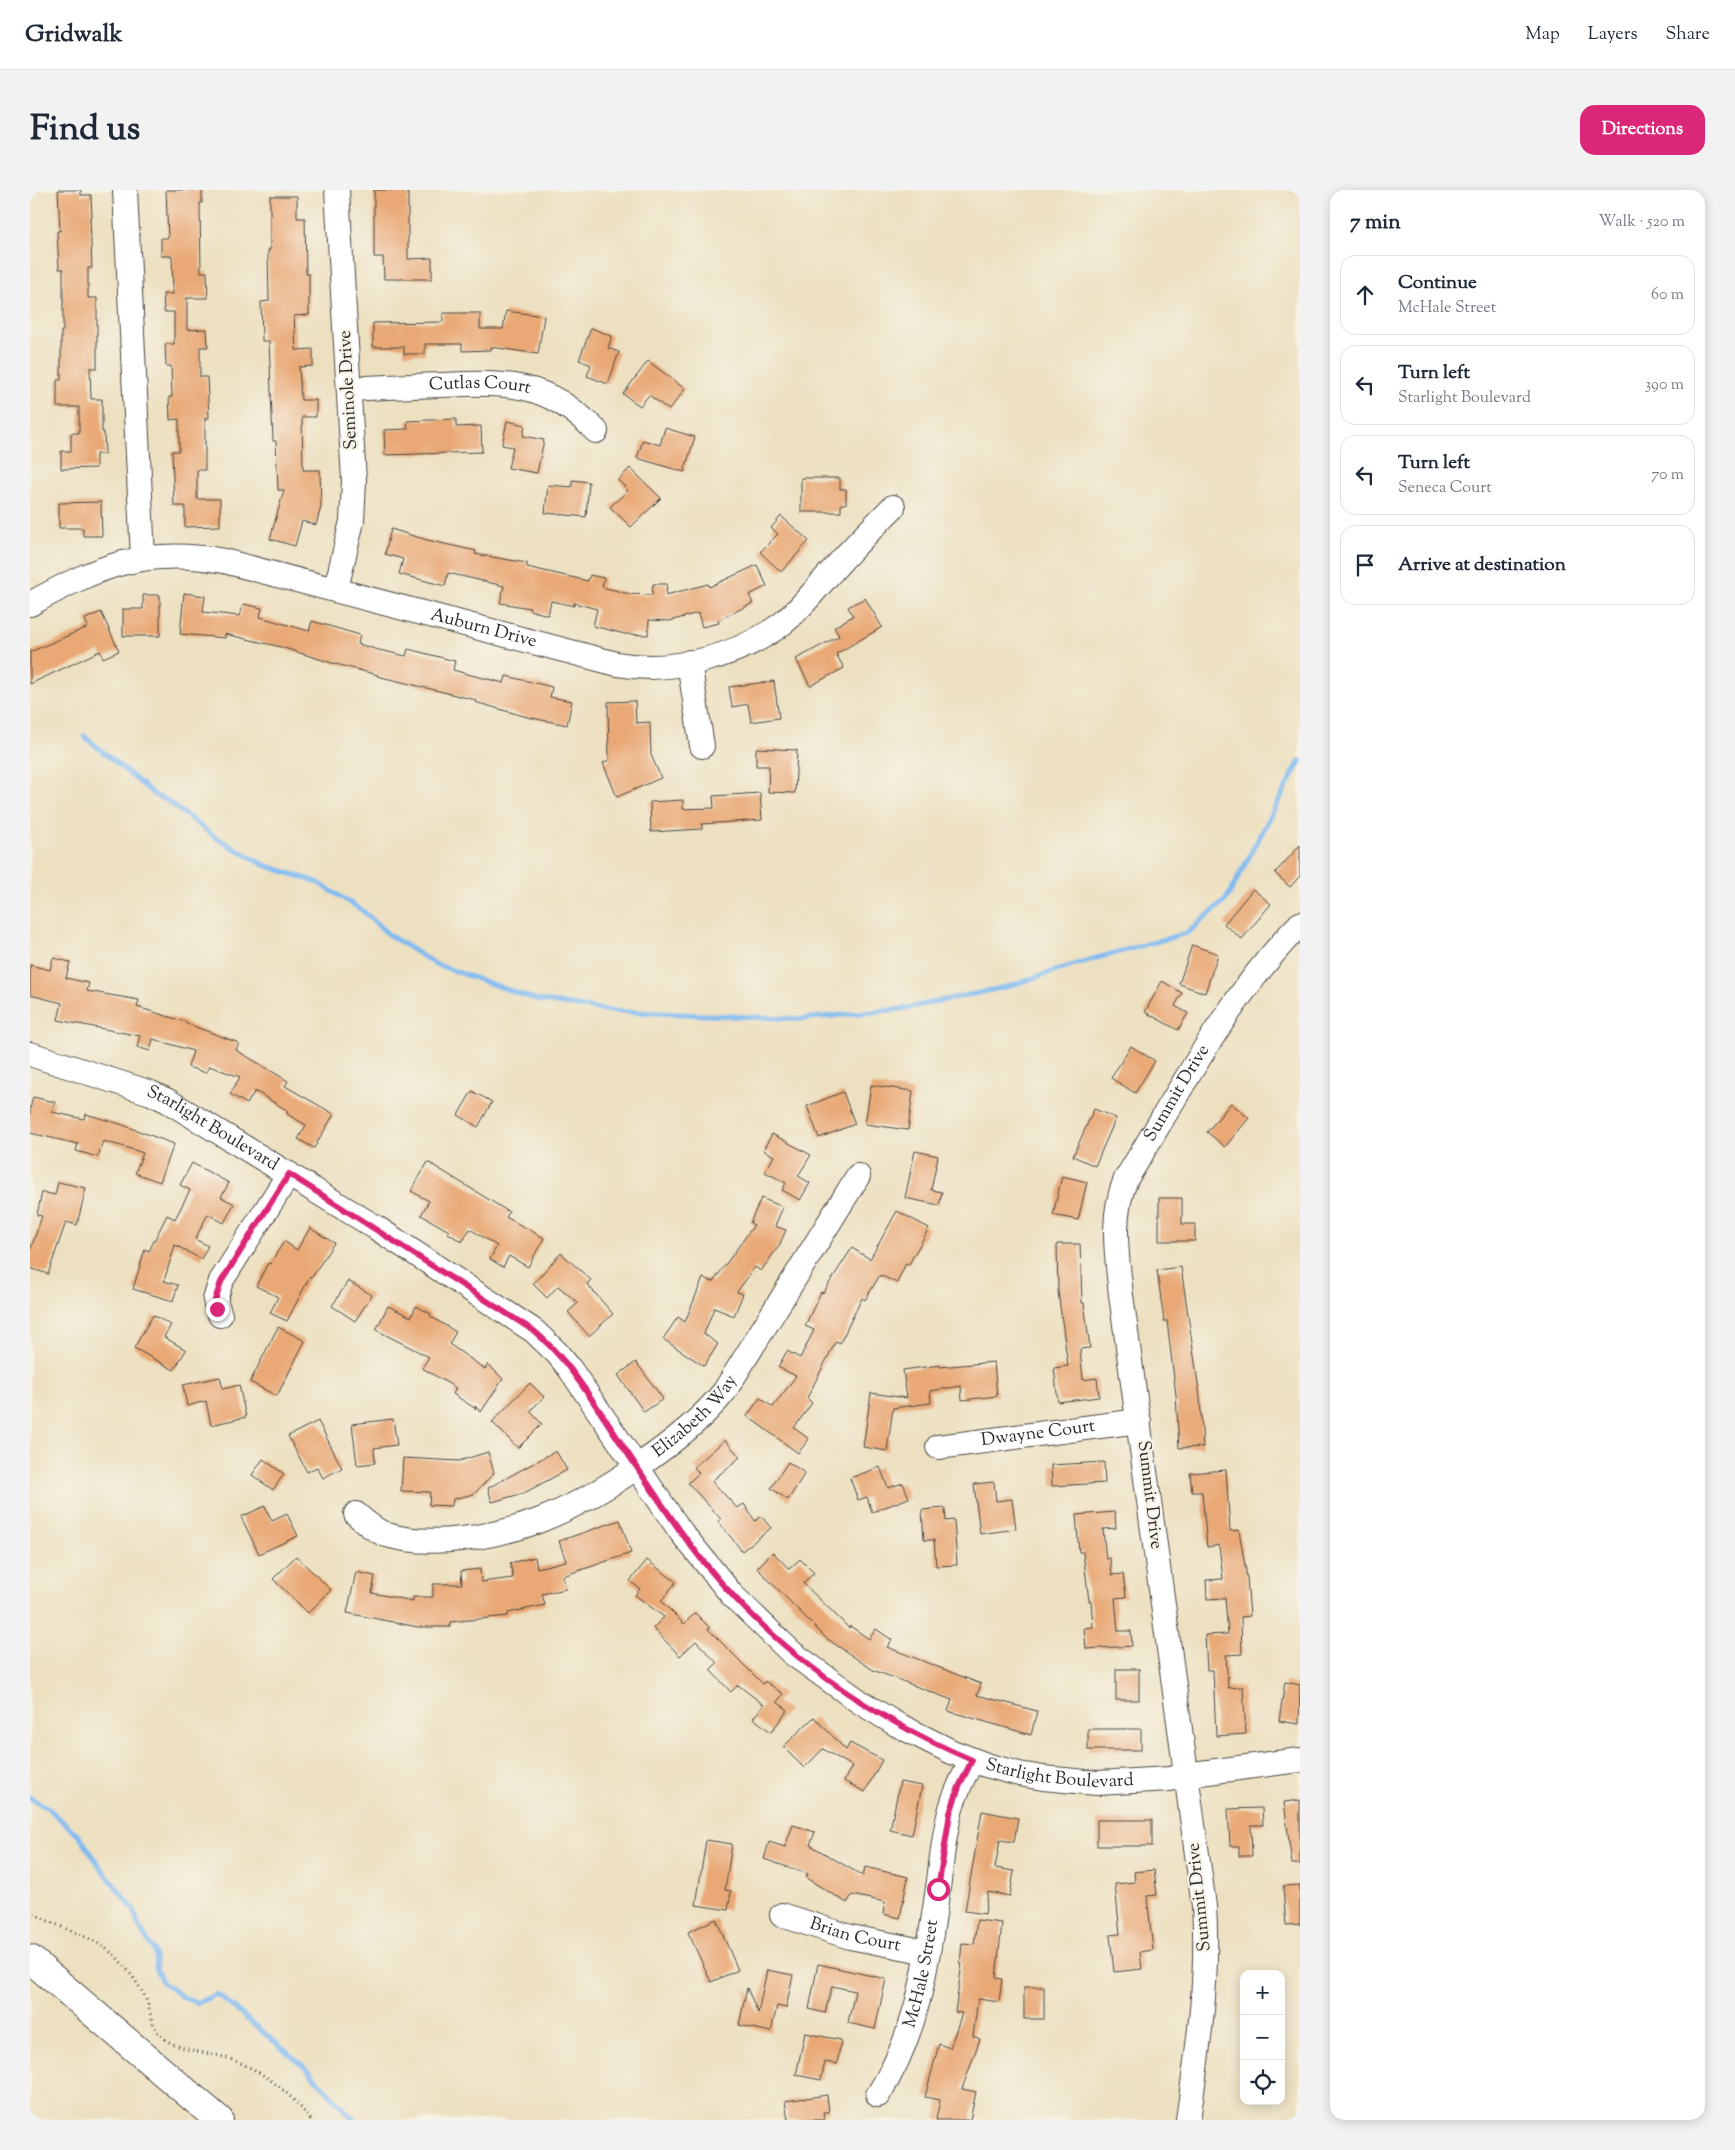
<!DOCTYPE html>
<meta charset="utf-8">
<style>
body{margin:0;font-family:"Sorts Mill Goudy",serif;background:#f2f2f3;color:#1f2937}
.controls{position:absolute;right:15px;bottom:15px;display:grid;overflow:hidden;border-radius:10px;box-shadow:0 2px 12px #0003}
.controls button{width:45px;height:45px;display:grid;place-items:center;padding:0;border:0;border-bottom:1px solid #e0e1e3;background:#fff;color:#1f2937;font:25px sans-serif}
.stop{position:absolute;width:15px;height:15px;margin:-11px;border:4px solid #db2777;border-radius:50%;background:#fff}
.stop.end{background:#db2777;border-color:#fff;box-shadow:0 1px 5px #0008}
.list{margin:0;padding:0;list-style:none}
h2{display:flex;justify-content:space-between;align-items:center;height:65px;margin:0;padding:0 20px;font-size:21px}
h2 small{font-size:16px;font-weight:400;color:#747a83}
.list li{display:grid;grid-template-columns:32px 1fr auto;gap:15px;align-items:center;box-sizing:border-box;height:80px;margin:0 10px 10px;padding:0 10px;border:1px solid #e0e1e3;border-radius:15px}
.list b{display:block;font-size:19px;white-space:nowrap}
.list p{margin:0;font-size:16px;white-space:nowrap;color:#747a83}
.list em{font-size:16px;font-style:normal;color:#747a83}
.icon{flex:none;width:28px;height:28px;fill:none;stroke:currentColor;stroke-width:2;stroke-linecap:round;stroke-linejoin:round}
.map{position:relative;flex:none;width:1270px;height:1930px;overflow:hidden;border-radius:15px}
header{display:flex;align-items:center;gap:30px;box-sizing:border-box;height:70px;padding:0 25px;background:#fff;border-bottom:1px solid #e0e1e3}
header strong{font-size:24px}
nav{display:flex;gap:28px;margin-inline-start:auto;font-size:18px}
.intro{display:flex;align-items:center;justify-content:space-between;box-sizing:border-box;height:120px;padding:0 30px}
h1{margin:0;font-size:35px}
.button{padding:12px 22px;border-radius:15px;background:#db2777;color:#fff;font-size:18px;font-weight:700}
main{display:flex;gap:30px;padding:0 30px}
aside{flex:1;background:#fff;border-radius:15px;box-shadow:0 2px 12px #0003}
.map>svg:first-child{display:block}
</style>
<header>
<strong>Gridwalk</strong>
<nav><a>Map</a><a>Layers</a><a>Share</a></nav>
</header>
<div class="intro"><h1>Find us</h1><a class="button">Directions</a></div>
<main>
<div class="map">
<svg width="1270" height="1930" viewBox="0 0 1270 1930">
<rect width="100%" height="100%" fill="#f7f3e8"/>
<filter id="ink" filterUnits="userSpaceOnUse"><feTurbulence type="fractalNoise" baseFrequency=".02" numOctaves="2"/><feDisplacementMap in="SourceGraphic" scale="10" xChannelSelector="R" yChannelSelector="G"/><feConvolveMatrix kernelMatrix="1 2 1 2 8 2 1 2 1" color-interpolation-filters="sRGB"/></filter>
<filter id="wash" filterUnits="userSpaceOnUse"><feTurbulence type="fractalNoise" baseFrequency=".0096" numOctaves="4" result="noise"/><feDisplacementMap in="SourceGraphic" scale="20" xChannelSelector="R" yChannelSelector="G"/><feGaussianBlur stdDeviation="1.12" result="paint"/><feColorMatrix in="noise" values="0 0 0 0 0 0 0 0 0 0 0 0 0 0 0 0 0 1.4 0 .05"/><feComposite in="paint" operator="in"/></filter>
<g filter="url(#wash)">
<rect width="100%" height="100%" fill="#ede0c0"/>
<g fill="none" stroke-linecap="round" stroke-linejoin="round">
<!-- stream -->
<g stroke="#7fbaf1" stroke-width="5">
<path d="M54,546L126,606L136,610L185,647L234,675L287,692L333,721L359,745L405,774L507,810L580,821L772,829L872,819L976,797L1049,773L1157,743L1196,710L1270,571"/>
<path d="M0,1608L18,1618L49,1646L72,1679L104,1720L108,1735L124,1761L127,1782L133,1793L154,1808L167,1813L187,1804L275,1877L324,1930"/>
</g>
</g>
<g id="blocks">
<!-- building -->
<g fill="#e9a875">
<path d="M28,0H51V5H61L62,27H60L62,78H58V108H67V178H60L61,209H72V242H74L75,264H66V278L31,279V261H41V243H49V217H27V190H31V141H33V79H29L27,41H30Z"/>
<path d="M136,0H172V13H170L171,82H177L178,108H157V140L177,139L178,157H170V187H177L179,228H175V280H167V309H190V336L155,337V316H144L142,261H149V229L140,230L139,207H142L141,176H136L135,154H144V122H134L133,104H143L142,66H131V48H138Z"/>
<path d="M344,0H378V69L402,68V89H354L353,67H344Z"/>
<path d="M240,6H267V28H275L276,84H279V125L264,126L266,160L283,159V176L269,177L271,210H286V227H272L273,280H290L291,317L286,335L272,331L265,356L240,349L254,300H248L246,251H243L239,151H232L231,112L239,111L238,60H240Z"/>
<path d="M476,121L514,126L508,164L461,157V160L432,161V154H395V164H374V157H343V133L413,132V123H450V139H473Z"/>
<path d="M561,138L582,146L578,158L589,162L578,194L557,186L561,175L549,170Z"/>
<path d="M618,171L655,199L639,220L619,205L610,216L593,204Z"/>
<path d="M426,229V237L451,236L452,262L355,265L354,240L378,239L377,231Z"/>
<path d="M477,231L495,235L493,246L514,250L507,283L478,278L483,257L472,255Z"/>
<path d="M635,238L665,247L654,282L607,268L613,250L630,255Z"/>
<path d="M600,278L631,308L601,337L580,317L598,300L588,290Z"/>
<path d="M771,288H810V299H816V314H811V322H771Z"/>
<path d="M542,290L559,292L556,327L515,323L518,295L542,297Z"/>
<path d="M71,312L72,346H53V338H29V313Z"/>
<path d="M751,326L779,351L751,382L730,362L748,344L741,338Z"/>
<path d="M361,339L397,350L446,361L445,364L497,373V377L558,391L560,385L574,388L572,397L600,404L622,405L623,394H637L636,405L678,394L679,397L727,375L737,396L719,405L723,413L688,430L689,433L672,437L668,423L640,431L619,430L618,445L595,444L563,436L567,419L544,413V416L521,411L518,425L499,420L500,418L470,413L474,396L418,383L415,396L369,384L373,369L355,364Z"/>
<path d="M154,403L175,406L173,422L210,426L213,414L232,418L230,427L279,441L282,431L330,445L328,454L349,460L376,466L378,459L425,471L423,480L445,486L474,493L476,486L522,497L520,507L542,511L537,535L497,527L445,512L446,510L347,486L348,485L302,473L251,457L195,444V448L150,444Z"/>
<path d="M113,405H130V446H93V419H113Z"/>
<path d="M835,408L852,437L806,464L814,478L780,496L766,469L809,446L804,437L823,426L818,417Z"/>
<path d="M71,422L89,461L73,468L70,461L0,494V462L58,437L55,429Z"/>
<path d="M744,491L749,528L721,532L718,514L702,517L699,497Z"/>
<path d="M605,511L606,533L620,532L621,565L631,588L587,607L573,573L579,570L578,512Z"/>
<path d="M726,558L767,560L765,603L738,602L739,576H726Z"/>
<path d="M730,603L732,630L672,634V639L621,642L620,612L653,610V619L684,618L683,606Z"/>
<path d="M1270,655V686L1260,697L1245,683Z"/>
<path d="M1223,699L1241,714L1212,749L1194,734Z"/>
<path d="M1162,755L1188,764L1175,803L1149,794Z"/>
<path d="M23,768L40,772L36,788L59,793L57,801L109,810L107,817L156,832L155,833L209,853L206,860L258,891L255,896L304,924L284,958L268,949L276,935L257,924L258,921L225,901L217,914L200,904L210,887L179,876L176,883L158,877L163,861L123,849L120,861L107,857L110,846L28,830L32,813L0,805V775L20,780Z"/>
<path d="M1132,791L1152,803L1145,816L1158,823L1148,840L1115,822Z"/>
<path d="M1101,856L1125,871L1105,903L1081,888Z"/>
<path d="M841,895L883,901L878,940L835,934Z"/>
<path d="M442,901L462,912L448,937L428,925Z"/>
<path d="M813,902L825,934L789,948L777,916Z"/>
<path d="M3,907L25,912L22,922L54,929L56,924L90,934L144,954L130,992L105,983L113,963L95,957L73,951L68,967L46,961L48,954L0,943V919Z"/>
<path d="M1201,913L1219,928L1195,957L1177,942Z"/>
<path d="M1064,919L1086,928L1065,976L1043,966Z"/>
<path d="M742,944L781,965L768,986L780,993L770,1010L752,1000L756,993L735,982L744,966L733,960Z"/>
<path d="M885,961L908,966L901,1000L912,1002L909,1015L875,1008Z"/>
<path d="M398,972L479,1022L476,1027L514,1048L498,1077L479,1066L473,1077L460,1069L467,1056L440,1039L432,1052L418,1043L419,1041L391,1025L399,1011L381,1001Z"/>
<path d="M162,973L199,993L191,1007L204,1014L194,1033L178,1024L165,1049L178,1056L171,1069L145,1055L134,1091L148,1095L143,1111L103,1099L115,1059L119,1061L137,1025L145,1029L160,1000L150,995Z"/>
<path d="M1032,986L1057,992L1048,1030L1023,1025Z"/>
<path d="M28,992L56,998L47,1035L36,1032L18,1084L0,1078V1061L12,1026L7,1025L12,1002L25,1005Z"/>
<path d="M731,1008L753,1017L745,1036L756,1040L749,1056L731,1081L725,1077L707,1102L713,1104L704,1126L684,1118L674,1144L688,1154L674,1176L633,1149L648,1127L655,1132L673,1088L683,1092L724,1035L720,1033Z"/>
<path d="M1129,1008H1152V1034H1165V1051H1129Z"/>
<path d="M867,1021L899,1038L879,1074L876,1073L867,1093L850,1085L835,1110L832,1108L810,1153L806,1151L777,1208L782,1213L764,1238L779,1249L768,1263L717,1226L730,1208L743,1217L766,1186L748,1177L757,1161L770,1168L784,1140L775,1136L791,1102L793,1103L822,1058L840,1069Z"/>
<path d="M280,1038L304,1053L282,1087L280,1086L257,1131L240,1123L248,1107L226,1096L238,1073L240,1074L254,1051L267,1060Z"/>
<path d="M1027,1054H1050L1052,1113H1054L1060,1158L1050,1159L1053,1190L1067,1188L1069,1207L1028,1212L1024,1178L1038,1176L1028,1101Z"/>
<path d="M531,1063L561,1090L557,1094L583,1124L559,1146L538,1122L548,1113L528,1096L517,1108L503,1094Z"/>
<path d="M1151,1077L1170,1207L1173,1257L1149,1258L1146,1205L1137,1131H1134L1127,1080Z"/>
<path d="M318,1091L342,1105L325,1131L302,1116Z"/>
<path d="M358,1116L381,1127L386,1116L401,1124L400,1126L426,1142L419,1154L455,1179L458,1174L473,1189L451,1222L445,1216L446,1219L423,1204L426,1198L392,1178L399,1167L346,1140Z"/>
<path d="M123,1125L141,1135L134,1147L156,1160L144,1180L104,1158Z"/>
<path d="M248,1137L275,1151L247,1206L220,1192Z"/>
<path d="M606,1172L633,1209L614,1222L588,1185Z"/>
<path d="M964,1172L967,1206L932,1210L931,1196L900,1201L901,1213L863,1218L857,1261L833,1257L841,1203L877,1208L873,1180L910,1175V1177Z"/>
<path d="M190,1187L193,1199L209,1195L216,1227L181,1235L176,1211L157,1216L153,1195Z"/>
<path d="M500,1193L514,1207L500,1221L512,1234L488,1258L462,1232Z"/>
<path d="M363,1229L367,1255L344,1258L345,1273L327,1275L322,1234Z"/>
<path d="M288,1231L312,1278L293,1288L287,1277L277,1282L258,1246Z"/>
<path d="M695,1250L710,1267L682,1291L707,1318L714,1314L725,1331L731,1326L741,1338L712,1361L688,1331L691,1329L658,1293L669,1283L664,1277Z"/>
<path d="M526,1261L537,1280L494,1303L462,1312L458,1298Z"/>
<path d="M458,1262L464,1283L444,1304L423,1309L422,1316L399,1315L400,1302L371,1301L373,1268L429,1271Z"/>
<path d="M233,1269L254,1284L243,1300L222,1285Z"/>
<path d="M758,1272L775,1283L758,1310L741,1298Z"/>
<path d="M1074,1272L1075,1293L1022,1296L1021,1275Z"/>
<path d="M850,1277L858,1298L873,1293L879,1308L842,1322L837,1307L828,1310L820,1288Z"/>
<path d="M1196,1280L1200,1341L1209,1340L1217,1388L1220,1426L1211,1427L1212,1464L1196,1465L1198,1498L1213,1497L1216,1544L1186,1546L1183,1480H1177L1175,1445L1198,1444L1195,1408L1177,1409L1176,1390L1193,1389L1189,1355L1177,1357L1172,1302H1162L1160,1283Z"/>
<path d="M964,1292L966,1311L982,1309L986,1339L950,1344L944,1294Z"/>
<path d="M235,1316L242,1331L257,1324L268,1346L229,1364L211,1327Z"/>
<path d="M915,1318L916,1331L924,1330L927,1375L906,1376L904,1350H894L892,1320Z"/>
<path d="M1085,1322L1086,1338L1073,1339L1076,1369L1080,1368L1082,1385L1093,1384L1096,1407L1085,1408L1088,1441H1101L1102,1456L1056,1459L1054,1438L1063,1437L1061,1411H1059L1053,1362H1049L1046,1325Z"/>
<path d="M590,1330L601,1363L533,1386L536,1399L512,1404L515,1415L478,1423V1426L420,1432V1437H388L317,1423L326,1382L345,1386L342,1403L383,1411V1407H403V1394H432L431,1381L450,1379L451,1392L483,1388L480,1373L505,1367L507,1378L536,1371L529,1351Z"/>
<path d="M743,1362L759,1379L770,1369L784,1383L773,1393L819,1438L820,1436L839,1449L846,1439L862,1450L857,1457L951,1494L947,1505L1007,1521L1001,1545L918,1521L922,1510L843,1480L796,1448L727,1378Z"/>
<path d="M266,1366L301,1400L278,1423L243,1389Z"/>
<path d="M617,1370L646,1392L631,1411L654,1434L665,1423L680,1438L678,1439L733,1494L735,1491L753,1504L747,1512L758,1520L741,1542L723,1528L734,1515L708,1495L701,1502L680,1480L687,1473L666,1451L650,1466L623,1438L634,1427L605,1405L610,1399L600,1391Z"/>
<rect x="1086" y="1479" width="23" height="31"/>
<path d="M1255,1492L1270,1495L1269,1534L1249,1531Z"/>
<path d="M784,1527L816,1560L820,1553L852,1570L835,1602L814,1591L822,1576L793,1559L774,1578L753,1557Z"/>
<rect x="1058" y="1539" width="53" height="21"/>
<path d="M870,1592L892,1596L882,1645L860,1640Z"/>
<path d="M1270,1610V1674H1262L1254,1612Z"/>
<path d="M1232,1618L1233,1635H1221L1222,1666H1209V1656H1200L1198,1619Z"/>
<path d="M952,1621L988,1628L984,1652L970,1650L965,1678L984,1681L980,1706L958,1702L955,1724L935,1721Z"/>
<rect x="1067" y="1630" width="55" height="26"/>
<path d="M763,1635L785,1642L780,1655L833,1686L835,1677L878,1687L870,1728L853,1724L855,1712L822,1705L817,1713L776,1688L778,1684L734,1669L739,1652L755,1657Z"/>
<path d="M676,1650L702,1654L695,1700L701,1701L698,1720L666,1715Z"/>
<path d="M1124,1680L1127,1705L1117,1706L1123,1760L1110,1762L1112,1779L1084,1782L1080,1745L1090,1744L1085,1694L1105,1692L1104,1682Z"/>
<path d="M1270,1695V1734L1256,1735L1253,1696Z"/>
<path d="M686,1729L708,1780L681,1792L658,1742Z"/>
<path d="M947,1730L972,1733L966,1788L972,1789L969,1812L948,1809L943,1846L950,1849L932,1899L946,1902L940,1930H906L910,1910L895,1907L909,1854L920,1858L932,1823L925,1822L932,1773H930L932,1753L944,1754Z"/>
<path d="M788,1774L856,1789L845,1839L818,1833L825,1801L802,1796L795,1823L779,1819Z"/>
<path d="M737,1780L763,1785L756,1818L747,1816L741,1842L709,1835L717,1798L728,1823Z"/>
<rect x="994" y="1797" width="20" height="32"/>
<path d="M775,1843L811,1850L807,1874L795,1872L791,1890L766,1885Z"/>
<path d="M797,1905L799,1922H793L794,1930H758L755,1911Z"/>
</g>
</g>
</g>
<g filter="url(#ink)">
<use href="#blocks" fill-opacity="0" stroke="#484641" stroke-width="1"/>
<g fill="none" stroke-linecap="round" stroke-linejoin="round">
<!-- minor casing -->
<g stroke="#484641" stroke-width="26">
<g id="minor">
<path d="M95,0L113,368"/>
<path id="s1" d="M320,199C350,197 381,196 412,195C478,192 517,191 566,241"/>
<path d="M306,399L322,331L324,291L307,0"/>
<path id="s2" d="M0,414C69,376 113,357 194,371L587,474C642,484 708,467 753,433C772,418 786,398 802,381C821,359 842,338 863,317"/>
<path d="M659,472L672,556"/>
<path id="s3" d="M0,864L121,903L138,911L345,1037L504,1141L527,1163L540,1179L651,1342L702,1405L762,1463L830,1512L866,1534L922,1562L956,1575L989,1584L1013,1588L1067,1593L1140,1589L1155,1585L1270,1570"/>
<path d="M190,1125L185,1110L191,1091L259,984"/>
<path id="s4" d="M908,1257L1109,1231"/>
<path id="s5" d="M326,1324C335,1332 345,1341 357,1345C400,1358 466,1347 508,1331C566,1309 655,1250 694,1202L828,986"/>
<path id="s6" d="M752,1725L820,1747L898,1762"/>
<path id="s7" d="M848,1905C889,1841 897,1772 908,1698C912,1669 914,1640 923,1612C928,1597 935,1584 942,1570"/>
<path id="s8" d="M1158,1930C1168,1858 1179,1789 1174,1716L1091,1105C1087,1066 1080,1026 1096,989C1150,902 1198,807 1270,734"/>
</g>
</g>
<!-- major casing -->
<g stroke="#484641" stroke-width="30">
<path id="major" d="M0,1769L189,1930"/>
</g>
<!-- path -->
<path stroke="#484641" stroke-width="3" stroke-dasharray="1 4" stroke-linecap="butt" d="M0,1721C27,1739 63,1744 86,1767C97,1778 108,1793 115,1807C122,1822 120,1840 136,1850C151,1860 173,1862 190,1866C229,1877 257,1899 281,1930"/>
<!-- minor -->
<use href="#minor" stroke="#fff" stroke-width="24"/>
<!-- major -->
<use href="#major" stroke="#fff" stroke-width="28"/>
</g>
</g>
<g fill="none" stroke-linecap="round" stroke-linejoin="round" filter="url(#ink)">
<!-- route -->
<path stroke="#db2777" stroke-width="6" d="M187,1119L185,1110L191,1092L259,984L504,1141C534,1166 554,1198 575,1229C600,1267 625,1305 651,1342C724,1445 826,1521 942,1570L929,1597L920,1623L908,1699"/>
</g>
<g text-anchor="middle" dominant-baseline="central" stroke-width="4.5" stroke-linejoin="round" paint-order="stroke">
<!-- street labels -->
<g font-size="18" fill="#2b2b2b" stroke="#f7f3e8">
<text stroke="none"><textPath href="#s1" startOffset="130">Cutlas Court</textPath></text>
<text transform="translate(319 200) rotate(-93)">Seminole Drive</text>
<text stroke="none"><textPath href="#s2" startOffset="472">Auburn Drive</textPath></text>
<text stroke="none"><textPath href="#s8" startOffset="1049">Summit Drive</textPath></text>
<text stroke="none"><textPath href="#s3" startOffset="198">Starlight Boulevard</textPath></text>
<text stroke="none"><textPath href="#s5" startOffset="382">Elizabeth Way</textPath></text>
<text stroke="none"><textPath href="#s4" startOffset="101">Dwayne Court</textPath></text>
<text transform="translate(1119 1305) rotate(83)">Summit Drive</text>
<text stroke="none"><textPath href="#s3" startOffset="1292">Starlight Boulevard</textPath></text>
<text transform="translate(1170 1707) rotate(-96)">Summit Drive</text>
<text stroke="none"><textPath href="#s6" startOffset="76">Brian Court</textPath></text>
<text stroke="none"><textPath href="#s7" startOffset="130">McHale Street</textPath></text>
</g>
</g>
</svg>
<div class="controls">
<button>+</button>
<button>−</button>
<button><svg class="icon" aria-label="locate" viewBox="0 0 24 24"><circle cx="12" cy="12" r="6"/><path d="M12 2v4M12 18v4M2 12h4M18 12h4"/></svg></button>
</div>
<div class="stop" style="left:908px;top:1699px"></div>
<div class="stop end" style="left:187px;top:1119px"></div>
</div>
<aside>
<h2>7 min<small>Walk · 520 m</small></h2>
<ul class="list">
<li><svg class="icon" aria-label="ahead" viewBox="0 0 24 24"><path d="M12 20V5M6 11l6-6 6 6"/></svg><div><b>Continue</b><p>McHale Street</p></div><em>60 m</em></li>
<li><svg class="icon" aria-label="left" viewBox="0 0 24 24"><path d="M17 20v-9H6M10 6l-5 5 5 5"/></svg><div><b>Turn left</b><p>Starlight Boulevard</p></div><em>390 m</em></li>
<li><svg class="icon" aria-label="left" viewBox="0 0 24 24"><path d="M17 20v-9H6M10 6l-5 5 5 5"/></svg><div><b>Turn left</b><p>Seneca Court</p></div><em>70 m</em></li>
<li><svg class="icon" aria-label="arrive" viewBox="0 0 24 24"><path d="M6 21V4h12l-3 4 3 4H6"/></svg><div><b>Arrive at destination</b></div></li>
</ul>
</aside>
</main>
